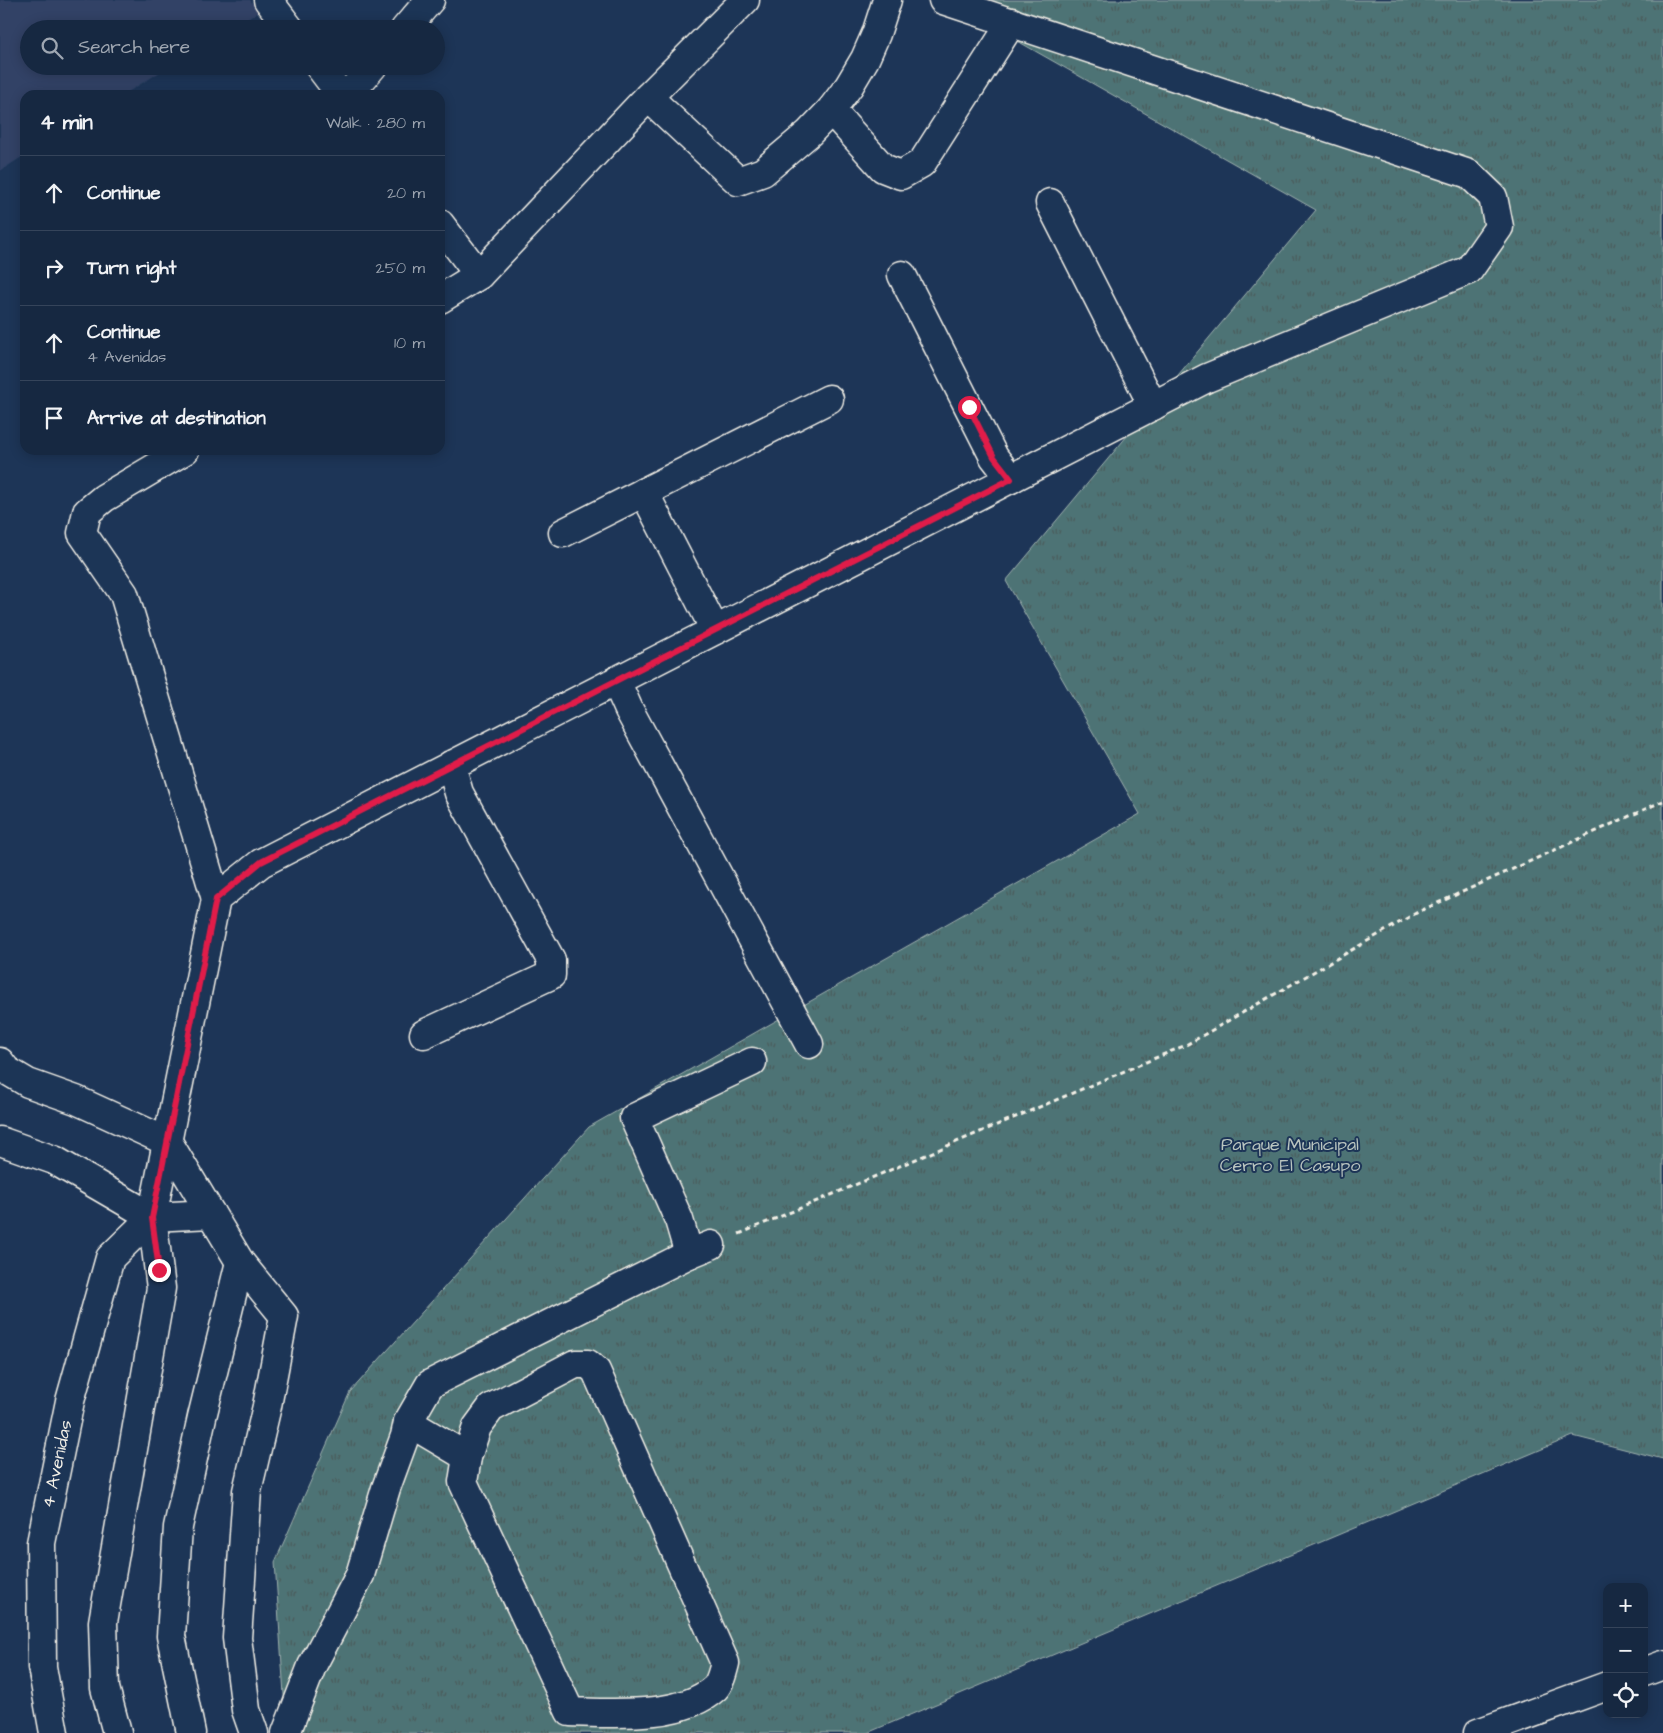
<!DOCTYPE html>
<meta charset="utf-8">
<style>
body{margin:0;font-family:"Architects Daughter",sans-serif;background:#1f3048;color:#f1f3f6}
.controls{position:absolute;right:15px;bottom:15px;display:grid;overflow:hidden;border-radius:10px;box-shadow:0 2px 12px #0003}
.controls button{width:45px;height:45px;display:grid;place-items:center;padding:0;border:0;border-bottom:1px solid #35445a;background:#162841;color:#f1f3f6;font:25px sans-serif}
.stop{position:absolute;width:15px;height:15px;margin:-11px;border:4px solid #e11d48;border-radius:50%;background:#fff}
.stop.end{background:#e11d48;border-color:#fff;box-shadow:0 1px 5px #0008}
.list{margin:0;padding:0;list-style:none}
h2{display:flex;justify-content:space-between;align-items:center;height:65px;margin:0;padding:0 20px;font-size:21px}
h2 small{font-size:16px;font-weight:400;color:#9ea6b1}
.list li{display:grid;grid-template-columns:32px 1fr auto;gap:15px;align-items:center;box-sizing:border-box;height:75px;padding:0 20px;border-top:1px solid #35445a}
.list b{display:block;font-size:19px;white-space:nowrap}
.list p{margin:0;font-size:16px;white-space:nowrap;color:#9ea6b1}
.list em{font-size:16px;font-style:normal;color:#9ea6b1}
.icon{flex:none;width:28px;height:28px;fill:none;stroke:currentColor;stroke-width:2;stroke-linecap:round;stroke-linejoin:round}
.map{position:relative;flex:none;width:1663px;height:1733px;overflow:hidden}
.search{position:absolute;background:#162841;box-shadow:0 2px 12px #0003;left:20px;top:20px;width:425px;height:55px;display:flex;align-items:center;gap:12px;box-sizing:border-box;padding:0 18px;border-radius:28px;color:#9ea6b1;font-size:19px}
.panel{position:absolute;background:#162841;box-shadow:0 2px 12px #0003;left:20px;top:90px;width:425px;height:365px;border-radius:15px}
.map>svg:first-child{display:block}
</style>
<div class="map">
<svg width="1663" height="1733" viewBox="0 0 1663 1733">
<defs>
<pattern id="grass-tufts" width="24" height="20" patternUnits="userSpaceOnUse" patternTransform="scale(1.25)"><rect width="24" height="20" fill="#4d7375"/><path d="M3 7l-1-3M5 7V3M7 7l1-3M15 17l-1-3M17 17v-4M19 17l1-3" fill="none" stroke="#4b5b5b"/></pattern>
</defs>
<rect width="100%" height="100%" fill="#1d3557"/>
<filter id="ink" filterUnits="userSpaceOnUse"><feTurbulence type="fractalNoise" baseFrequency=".02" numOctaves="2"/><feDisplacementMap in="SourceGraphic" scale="10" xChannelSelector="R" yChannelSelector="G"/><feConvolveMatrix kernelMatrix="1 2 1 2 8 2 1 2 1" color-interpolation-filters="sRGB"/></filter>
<g filter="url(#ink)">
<!-- built -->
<path fill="#304366" d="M0,0H250L259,12L231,29H29V66H170L123,95H25V155L0,171Z"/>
<!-- grass -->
<path fill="url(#grass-tufts)" stroke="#a0b2ae" d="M945,0H1663V1459L1573,1436L867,1733H289L286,1724L275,1562L350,1392L589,1127L1140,814L1006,581L1316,210Z"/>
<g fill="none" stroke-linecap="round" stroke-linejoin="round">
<!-- minor casing -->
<g stroke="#f4f1e8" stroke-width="31">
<g id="minor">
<path d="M268,0L290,29"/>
<path d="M405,29L430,0"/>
<path d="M319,66L341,95"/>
<path d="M348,95L373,66"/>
<path d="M648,97L738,181L763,172L809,133L831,110L849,86L865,59L876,34L887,0"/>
<path d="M831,110L883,168L901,175L922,163L1012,22"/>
<path d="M1050,203L1153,406"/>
<path d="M440,224L479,275"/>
<path d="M902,275L994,457L1011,479"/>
<path d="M440,299L479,275L648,97L745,0"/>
<path d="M185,450L104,498L87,512L82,533L124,594L216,899"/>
<path d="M644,492L715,630"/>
<path d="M563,533L829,399"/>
<path d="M616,681L629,710L809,1044"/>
<path d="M424,1034L551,975V960L459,793L451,765"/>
<path d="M0,1062L6,1070L28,1083L76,1100L168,1142L240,1262L284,1316L267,1406L247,1491L237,1638L246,1710L254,1733"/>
<path d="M0,1141L54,1160L152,1217L211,1214"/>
<path d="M689,1254L679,1220L634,1118L752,1062"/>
<path d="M575,1364H588L596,1371L725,1663C723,1671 720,1683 715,1688C682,1719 612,1713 570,1712L463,1482L467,1457L477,1427L491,1408Z"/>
<path d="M408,1422L467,1457"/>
<path d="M1644,1672L1663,1665"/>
<path d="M54,1733L42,1667L41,1543L70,1401L110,1258L152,1217"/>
<path d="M117,1733L105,1688L103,1622L161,1288L152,1217L216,899L261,863L1207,378L1469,270L1499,227L1493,197L1469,174L943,0"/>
<path d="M191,1733L171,1636L178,1527L202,1417L240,1262"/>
<path d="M286,1733L312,1666L360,1575L386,1488L405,1436L408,1422L430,1384L689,1254L711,1245"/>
<path d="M1478,1733L1607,1686"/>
</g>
</g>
<!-- path -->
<path stroke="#f4f1e8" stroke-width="3" stroke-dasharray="5 4" stroke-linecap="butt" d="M739,1234L1186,1045L1418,912L1663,801"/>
<!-- minor -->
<use href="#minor" stroke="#1d3557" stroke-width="28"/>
</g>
</g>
<g fill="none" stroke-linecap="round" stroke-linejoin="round" filter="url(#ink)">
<!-- route -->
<path stroke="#e11d48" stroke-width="6" d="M159,1270L152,1218L216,899L261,862L1011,479L994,457L969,407"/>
</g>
<g text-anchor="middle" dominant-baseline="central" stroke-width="4" stroke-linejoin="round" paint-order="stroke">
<!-- park labels -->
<g font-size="18" fill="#bac5c0" stroke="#1d3557">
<text x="1290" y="1144">Parque Municipal<tspan x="1290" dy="21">Cerro El Casupo</tspan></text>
</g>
<!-- street labels -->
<g font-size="18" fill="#f4f1e8" stroke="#1d3557">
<text transform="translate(57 1464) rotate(-78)">4 Avenidas</text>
</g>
</g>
</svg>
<div class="controls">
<button>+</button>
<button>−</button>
<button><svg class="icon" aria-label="locate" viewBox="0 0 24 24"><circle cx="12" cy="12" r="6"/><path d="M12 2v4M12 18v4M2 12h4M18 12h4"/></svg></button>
</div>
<div class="stop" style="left:969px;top:407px"></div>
<div class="stop end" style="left:159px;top:1270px"></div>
<div class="search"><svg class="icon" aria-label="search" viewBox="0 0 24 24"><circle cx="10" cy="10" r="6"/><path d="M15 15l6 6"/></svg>Search here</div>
<section class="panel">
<h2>4 min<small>Walk · 280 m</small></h2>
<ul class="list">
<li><svg class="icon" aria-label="ahead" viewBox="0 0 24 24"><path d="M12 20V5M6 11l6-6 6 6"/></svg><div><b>Continue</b></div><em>20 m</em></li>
<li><svg class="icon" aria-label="right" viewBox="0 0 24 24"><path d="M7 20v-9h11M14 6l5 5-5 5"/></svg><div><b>Turn right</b></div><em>250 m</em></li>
<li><svg class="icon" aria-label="ahead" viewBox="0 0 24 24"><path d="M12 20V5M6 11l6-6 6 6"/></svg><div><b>Continue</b><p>4 Avenidas</p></div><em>10 m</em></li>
<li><svg class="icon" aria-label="arrive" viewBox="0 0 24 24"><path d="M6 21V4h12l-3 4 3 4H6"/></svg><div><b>Arrive at destination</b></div></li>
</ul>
</section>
</div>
